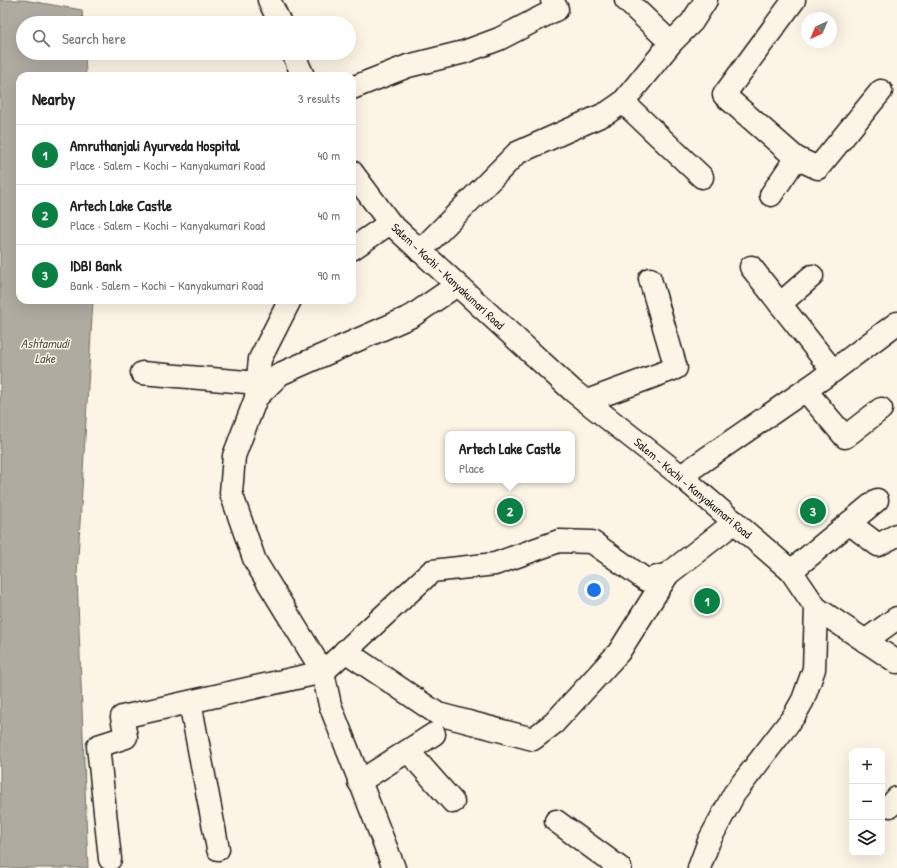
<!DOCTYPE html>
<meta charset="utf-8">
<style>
body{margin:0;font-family:"Patrick Hand",sans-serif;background:#f6f6f6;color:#222}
.controls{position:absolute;right:12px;bottom:12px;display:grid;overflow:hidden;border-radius:8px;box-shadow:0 4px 16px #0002}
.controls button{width:36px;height:36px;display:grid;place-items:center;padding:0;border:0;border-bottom:1px solid #e0e0e0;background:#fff;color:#222;font:20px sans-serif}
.compass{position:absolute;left:801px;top:12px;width:36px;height:36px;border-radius:50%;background:#fff;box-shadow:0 4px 16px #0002;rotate:224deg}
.you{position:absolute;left:594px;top:590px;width:14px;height:14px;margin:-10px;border:3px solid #fff;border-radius:50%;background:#1a73e8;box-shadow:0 0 0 6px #1a73e833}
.badge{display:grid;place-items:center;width:26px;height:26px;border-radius:50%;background:#0b8043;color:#fff;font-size:13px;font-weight:700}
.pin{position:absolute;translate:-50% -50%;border:2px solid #fff;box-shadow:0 1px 4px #0006}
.popup{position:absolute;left:445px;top:431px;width:130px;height:52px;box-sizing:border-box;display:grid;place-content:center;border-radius:8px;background:#fff;filter:drop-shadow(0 1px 3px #0005);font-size:13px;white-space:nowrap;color:#767676}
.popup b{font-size:15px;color:#222}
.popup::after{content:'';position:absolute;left:50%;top:100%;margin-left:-8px;border:8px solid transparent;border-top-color:#fff}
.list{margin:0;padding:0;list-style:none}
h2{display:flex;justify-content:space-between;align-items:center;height:52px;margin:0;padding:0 16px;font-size:17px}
h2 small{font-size:13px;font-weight:400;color:#767676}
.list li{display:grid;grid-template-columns:26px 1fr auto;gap:12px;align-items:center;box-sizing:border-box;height:60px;padding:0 16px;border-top:1px solid #e0e0e0}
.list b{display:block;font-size:15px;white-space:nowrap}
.list p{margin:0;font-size:13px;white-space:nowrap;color:#767676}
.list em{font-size:13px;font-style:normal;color:#767676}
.icon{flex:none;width:22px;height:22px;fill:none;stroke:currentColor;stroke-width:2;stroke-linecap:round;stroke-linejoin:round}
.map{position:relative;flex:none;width:897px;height:868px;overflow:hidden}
.search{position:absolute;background:#fff;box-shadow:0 4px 16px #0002;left:16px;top:16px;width:340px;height:44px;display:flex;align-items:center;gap:10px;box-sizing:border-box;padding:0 14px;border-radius:22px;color:#767676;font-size:15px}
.panel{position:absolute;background:#fff;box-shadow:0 4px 16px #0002;left:16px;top:72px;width:340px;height:232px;border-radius:12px}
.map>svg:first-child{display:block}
</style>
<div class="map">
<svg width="897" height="868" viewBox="0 0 897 868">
<rect width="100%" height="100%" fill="#fcf5e5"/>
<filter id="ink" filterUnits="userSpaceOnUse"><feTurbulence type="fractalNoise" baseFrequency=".025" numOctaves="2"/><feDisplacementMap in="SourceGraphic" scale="8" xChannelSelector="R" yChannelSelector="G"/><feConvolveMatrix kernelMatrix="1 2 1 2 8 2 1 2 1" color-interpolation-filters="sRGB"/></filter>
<g filter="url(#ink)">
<!-- water -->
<path fill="#b0aba1" stroke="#75726c" d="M0,0H24L82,10L83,23H23V53H85L86,76H20V300H93L77,575L88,868H0Z"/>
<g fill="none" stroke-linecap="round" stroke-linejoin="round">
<!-- minor casing -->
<g stroke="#1c1c1c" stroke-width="25">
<g id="minor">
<path d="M626,0L671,43"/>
<path d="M352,88L408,66L464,52L499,39L557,9L552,0"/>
<path d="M623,102L702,177"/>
<path d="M796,158L818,168L881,91"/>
<path d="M771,195L796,158L724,95L794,0"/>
<path d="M352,249L390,223"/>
<path d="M420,251L517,153L607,113L623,102L671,43L692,22L706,0"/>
<path d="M780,304L812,276"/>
<path d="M833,371L897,323"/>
<path d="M142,373L258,383"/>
<path d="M806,391L845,437L881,409"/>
<path d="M256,397L260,359L290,300"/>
<path d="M587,401L676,368L650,279"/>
<path d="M681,476L833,371L751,267"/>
<path d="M849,523L878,545L897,535"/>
<path d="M791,571L877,500"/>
<path d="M816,608L897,662"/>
<path d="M865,641L897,618"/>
<path d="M345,651L438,714L533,739L554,723L619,652L668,574"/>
<path d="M190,702L218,849"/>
<path d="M408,751L453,802"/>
<path d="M359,782L434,734"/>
<path d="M890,806L897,798"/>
<path d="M556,821L620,868"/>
<path d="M110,859L98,746L126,737L122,717L323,672L255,561L231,493L234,456L256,398L280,374L412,316L457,285"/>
<path d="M394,868L330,705L323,672L432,571L495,564L559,541L592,542L646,580L668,574L735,522"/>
</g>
</g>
<!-- major casing -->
<g stroke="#1c1c1c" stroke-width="25">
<g id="major">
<path d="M269,0L280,23"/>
<path d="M293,53L303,76"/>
<path d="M352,172L390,223L573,391L681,476L791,571L816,608L814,669L803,700L794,716L734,794L709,841L699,868"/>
</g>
</g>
<!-- minor -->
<use href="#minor" stroke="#fcf5e5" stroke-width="22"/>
<!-- major -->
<use href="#major" stroke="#fcf5e5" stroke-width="22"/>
</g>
</g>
<g text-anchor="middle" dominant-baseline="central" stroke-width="3" stroke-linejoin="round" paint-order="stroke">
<!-- street labels -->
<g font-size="12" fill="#1c1c1c" stroke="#fcf5e5">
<text transform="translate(448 276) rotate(43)">Salem - Kochi - Kanyakumari Road</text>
<text transform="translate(693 488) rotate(40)">Salem - Kochi - Kanyakumari Road</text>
</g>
<!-- water labels -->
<g font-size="13" font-style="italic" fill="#575551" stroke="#fcf5e5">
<text x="45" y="343">Ashtamudi<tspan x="45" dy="15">Lake</tspan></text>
</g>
</g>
</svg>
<div class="controls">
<button>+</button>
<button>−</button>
<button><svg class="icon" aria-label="layers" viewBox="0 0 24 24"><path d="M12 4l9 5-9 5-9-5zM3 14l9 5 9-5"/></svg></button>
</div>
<svg class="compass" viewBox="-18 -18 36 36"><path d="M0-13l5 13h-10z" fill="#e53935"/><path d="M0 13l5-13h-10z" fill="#767676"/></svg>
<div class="you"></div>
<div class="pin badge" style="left:707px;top:601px">1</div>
<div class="pin badge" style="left:510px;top:511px">2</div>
<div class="popup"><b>Artech Lake Castle</b>Place</div>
<div class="pin badge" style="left:813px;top:511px">3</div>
<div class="search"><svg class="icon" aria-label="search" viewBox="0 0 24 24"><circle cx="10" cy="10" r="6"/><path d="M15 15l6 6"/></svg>Search here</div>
<section class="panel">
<h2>Nearby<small>3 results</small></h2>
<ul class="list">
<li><span class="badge">1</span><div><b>Amruthanjali Ayurveda Hospital</b><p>Place · Salem - Kochi - Kanyakumari Road</p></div><em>40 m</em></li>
<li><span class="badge">2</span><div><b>Artech Lake Castle</b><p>Place · Salem - Kochi - Kanyakumari Road</p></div><em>40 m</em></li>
<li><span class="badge">3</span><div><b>IDBI Bank</b><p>Bank · Salem - Kochi - Kanyakumari Road</p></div><em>90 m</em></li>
</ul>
</section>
</div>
